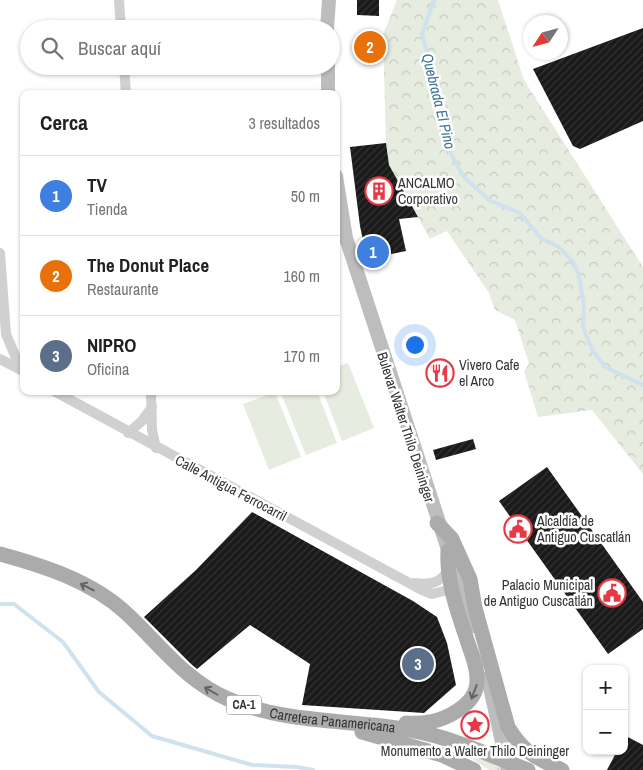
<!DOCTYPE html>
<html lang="es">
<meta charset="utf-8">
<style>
body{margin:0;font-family:"Archivo Narrow",sans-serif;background:#f6f6f6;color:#202124}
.controls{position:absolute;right:15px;bottom:15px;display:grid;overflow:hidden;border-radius:10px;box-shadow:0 1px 4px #0004}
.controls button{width:45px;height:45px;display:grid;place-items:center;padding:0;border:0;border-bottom:1px solid #e0e0e0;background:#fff;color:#202124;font:25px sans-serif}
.compass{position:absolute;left:523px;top:15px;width:45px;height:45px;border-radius:50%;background:#fff;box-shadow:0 1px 4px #0004;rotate:234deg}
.you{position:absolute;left:414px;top:344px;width:18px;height:18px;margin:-12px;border:4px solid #fff;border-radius:50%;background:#1a73e8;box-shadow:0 0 0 8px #1a73e833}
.badge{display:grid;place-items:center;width:32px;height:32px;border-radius:50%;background:#e63946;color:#fff;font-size:16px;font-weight:700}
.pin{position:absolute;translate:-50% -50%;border:2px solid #fff;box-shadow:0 1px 5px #0006}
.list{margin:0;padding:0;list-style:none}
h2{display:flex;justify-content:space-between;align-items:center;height:65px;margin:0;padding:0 20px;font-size:21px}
h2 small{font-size:16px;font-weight:400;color:#757577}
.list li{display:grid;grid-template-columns:32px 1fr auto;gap:15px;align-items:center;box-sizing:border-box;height:80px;padding:0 20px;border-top:1px solid #e0e0e0}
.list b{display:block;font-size:19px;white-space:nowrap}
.list p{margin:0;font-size:16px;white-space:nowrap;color:#757577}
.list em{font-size:16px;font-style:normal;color:#757577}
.icon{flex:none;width:28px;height:28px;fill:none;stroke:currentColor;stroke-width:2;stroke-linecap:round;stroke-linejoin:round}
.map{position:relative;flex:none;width:643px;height:770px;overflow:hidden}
.search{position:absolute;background:#fff;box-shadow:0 1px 4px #0004;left:20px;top:20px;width:320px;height:55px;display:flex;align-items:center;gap:12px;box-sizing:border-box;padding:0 18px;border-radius:28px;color:#757577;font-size:19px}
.panel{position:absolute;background:#fff;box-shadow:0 1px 4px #0004;left:20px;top:90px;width:320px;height:305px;border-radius:10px}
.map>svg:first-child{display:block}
</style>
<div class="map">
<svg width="643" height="770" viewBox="0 0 643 770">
<defs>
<pattern id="grass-tufts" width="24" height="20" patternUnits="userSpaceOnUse" patternTransform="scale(1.25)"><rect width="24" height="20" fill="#e6ecdf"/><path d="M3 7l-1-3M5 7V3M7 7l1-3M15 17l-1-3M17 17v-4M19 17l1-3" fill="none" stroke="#c6cbc0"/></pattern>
<pattern id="forest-crowns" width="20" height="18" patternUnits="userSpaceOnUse" patternTransform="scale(1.25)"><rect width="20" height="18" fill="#e6ecdf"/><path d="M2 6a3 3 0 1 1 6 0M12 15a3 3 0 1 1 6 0" fill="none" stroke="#c6cbc0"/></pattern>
<pattern id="building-hatch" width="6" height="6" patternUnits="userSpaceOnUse" patternTransform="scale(1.25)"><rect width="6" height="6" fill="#1a1a1a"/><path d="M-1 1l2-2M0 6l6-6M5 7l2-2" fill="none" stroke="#333"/></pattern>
</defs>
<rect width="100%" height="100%" fill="#fff"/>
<!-- grass -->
<path fill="url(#grass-tufts)" d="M466,752L508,770H489L466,755Z"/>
<!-- forest -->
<path fill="url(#forest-crowns)" d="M397,0H498L524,80L643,267V474L592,410L538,417L524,371L529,364L515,320L495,310L489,293L447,231L430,239L389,165L386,143L383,35Z"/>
<!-- garden -->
<g fill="#e6ecdf">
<path d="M348,363L374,428L342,441L323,391H336V367Z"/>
<path d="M280,391H317L337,443L306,455Z"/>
<path d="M275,392L301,457L269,470L243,404Z"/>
</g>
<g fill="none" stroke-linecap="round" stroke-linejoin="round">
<!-- stream -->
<g stroke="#cfe2ee" stroke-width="4">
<path d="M434,0L422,34L441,105L449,150L463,176L489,200L520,213L541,238L559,247L573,262L579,275L584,307L583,327L592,350L605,367L643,385"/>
<path d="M0,604H14L63,642L99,692L152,736L252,765L297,767L313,770"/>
</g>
</g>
<!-- building -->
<g fill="url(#building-hatch)">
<path d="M357,0H379V16L357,15Z"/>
<path d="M643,28V121L580,149L573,146L533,69Z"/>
<path d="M359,36L382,38L381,58L358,57Z"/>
<path d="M386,143L389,165L418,217L399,219L406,251L367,259L360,226L350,147Z"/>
<path d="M473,439L476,449L436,460L433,450Z"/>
<path d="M547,467L643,602V629L608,654L499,501Z"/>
<path d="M252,512L413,601L437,617L447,643L456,685L424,713L302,705L310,664L250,625L197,669L191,664L144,617L196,570Z"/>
<path d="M624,735L643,745V770H607L617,751H624Z"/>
</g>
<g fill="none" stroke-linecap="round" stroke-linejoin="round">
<!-- minor -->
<g stroke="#d0d0d0" stroke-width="10">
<path d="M119,0L121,29"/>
<path d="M124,66L126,94"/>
<path d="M0,253L6,334L21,370"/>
<path d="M0,359L23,371"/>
<path d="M54,391L422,590L432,594L456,588"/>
<path d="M151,391L152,430L156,448"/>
<path d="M128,433L142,421L152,407"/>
<path d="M414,583C429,585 441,584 448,569"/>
</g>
<!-- secondary -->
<g stroke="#bdbdbd" stroke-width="14">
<path d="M327,29L329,0"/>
<path d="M328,66V94"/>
<path d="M336,176L346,238L473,626"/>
<path d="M488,678L508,770"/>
</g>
<!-- primary -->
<g stroke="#ababab" stroke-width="15">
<path d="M437,523L452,539L470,579L475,608L508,727C523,752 536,758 562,770"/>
<path id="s1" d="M0,554C44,566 91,581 125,612C159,643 184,680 228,699C286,724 349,719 410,730C450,737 490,755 528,770"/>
<path d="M406,723C424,724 440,722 457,711C468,704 477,695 477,681C478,667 471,653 467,640C458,613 446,581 448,551"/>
<path d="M362,732L442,755L474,770"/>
</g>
</g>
<!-- one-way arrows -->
<defs><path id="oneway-shaft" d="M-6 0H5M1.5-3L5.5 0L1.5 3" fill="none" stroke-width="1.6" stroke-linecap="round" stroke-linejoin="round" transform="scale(1.25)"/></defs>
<g stroke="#636363">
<use href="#oneway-shaft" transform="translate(87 587) rotate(-153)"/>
<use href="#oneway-shaft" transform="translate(211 691) rotate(-150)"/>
<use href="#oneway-shaft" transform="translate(474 692) rotate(111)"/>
</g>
<!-- icons -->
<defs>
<g id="building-ring" transform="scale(1.4375)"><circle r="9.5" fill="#fff" stroke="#e63946" stroke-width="1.5"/><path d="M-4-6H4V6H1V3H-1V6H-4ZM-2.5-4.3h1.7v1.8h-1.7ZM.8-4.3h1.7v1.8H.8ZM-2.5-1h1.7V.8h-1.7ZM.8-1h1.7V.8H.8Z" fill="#e63946"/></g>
<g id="restaurant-ring" transform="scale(1.4375)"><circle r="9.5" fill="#fff" stroke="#e63946" stroke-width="1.5"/><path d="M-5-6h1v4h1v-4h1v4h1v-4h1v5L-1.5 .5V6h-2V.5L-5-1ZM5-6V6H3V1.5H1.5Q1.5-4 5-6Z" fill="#e63946"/></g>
<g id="civic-ring" transform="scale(1.4375)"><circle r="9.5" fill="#fff" stroke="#e63946" stroke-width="1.5"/><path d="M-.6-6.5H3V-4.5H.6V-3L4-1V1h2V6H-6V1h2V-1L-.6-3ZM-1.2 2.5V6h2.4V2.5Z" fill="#e63946"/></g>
<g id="sight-ring" transform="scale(1.4375)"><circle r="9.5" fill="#fff" stroke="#e63946" stroke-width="1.5"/><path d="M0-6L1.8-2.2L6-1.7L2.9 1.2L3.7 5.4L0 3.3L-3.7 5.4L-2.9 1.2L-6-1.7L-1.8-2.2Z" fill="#e63946"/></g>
</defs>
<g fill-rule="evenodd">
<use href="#building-ring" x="379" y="191"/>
<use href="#restaurant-ring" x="440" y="373"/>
<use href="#civic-ring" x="518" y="529"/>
<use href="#civic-ring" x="612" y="593"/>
<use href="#sight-ring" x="475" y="725"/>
</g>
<g text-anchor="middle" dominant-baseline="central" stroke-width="5" stroke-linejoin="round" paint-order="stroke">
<!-- shield labels -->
<rect fill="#fff" stroke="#707070" stroke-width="1" x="226.5" y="695.5" width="35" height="19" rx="4"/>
<g font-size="12" font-weight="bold" fill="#333">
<text x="244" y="705">CA-1</text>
</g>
<!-- poi labels -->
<g font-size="14" fill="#333" stroke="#fff" text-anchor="start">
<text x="398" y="183">ANCALMO<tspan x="398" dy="16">Corporativo</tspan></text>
<text x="459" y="365">Vivero Cafe<tspan x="459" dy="16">el Arco</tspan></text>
<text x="537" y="521">Alcaldía de<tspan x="537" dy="16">Antiguo Cuscatlán</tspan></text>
<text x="593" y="585" text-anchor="end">Palacio Municipal<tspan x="593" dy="16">de Antiguo Cuscatlán</tspan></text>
<text x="475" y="751" text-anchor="middle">Monumento a Walter Thilo Deininger</text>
</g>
<!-- street labels -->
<g font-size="14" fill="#333" stroke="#fff">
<text transform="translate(406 427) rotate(72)">Bulevar Walter Thilo Deininger</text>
<text transform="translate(231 488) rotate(28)">Calle Antigua Ferrocarril</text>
<text stroke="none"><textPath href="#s1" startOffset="382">Carretera Panamericana</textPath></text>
</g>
<!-- water labels -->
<g font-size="15" font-style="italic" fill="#3f7597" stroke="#fff">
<text transform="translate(439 101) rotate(76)">Quebrada El Pino</text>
</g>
</g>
</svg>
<div class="controls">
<button>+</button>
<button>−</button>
</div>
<svg class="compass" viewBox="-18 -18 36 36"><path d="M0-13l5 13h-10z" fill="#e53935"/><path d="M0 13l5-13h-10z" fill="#757577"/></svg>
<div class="you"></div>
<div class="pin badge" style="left:373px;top:252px;background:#3f7fe0">1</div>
<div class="pin badge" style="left:370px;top:47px;background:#e8710a">2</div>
<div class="pin badge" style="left:418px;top:664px;background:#5c6f8a">3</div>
<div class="search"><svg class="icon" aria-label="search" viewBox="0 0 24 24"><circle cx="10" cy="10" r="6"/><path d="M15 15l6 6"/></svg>Buscar aquí</div>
<section class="panel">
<h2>Cerca<small>3 resultados</small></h2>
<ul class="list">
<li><span class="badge" style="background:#3f7fe0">1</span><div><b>TV</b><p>Tienda</p></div><em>50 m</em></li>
<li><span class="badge" style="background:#e8710a">2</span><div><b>The Donut Place</b><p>Restaurante</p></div><em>160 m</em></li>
<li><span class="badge" style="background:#5c6f8a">3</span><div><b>NIPRO</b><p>Oficina</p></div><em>170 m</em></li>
</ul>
</section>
</div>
